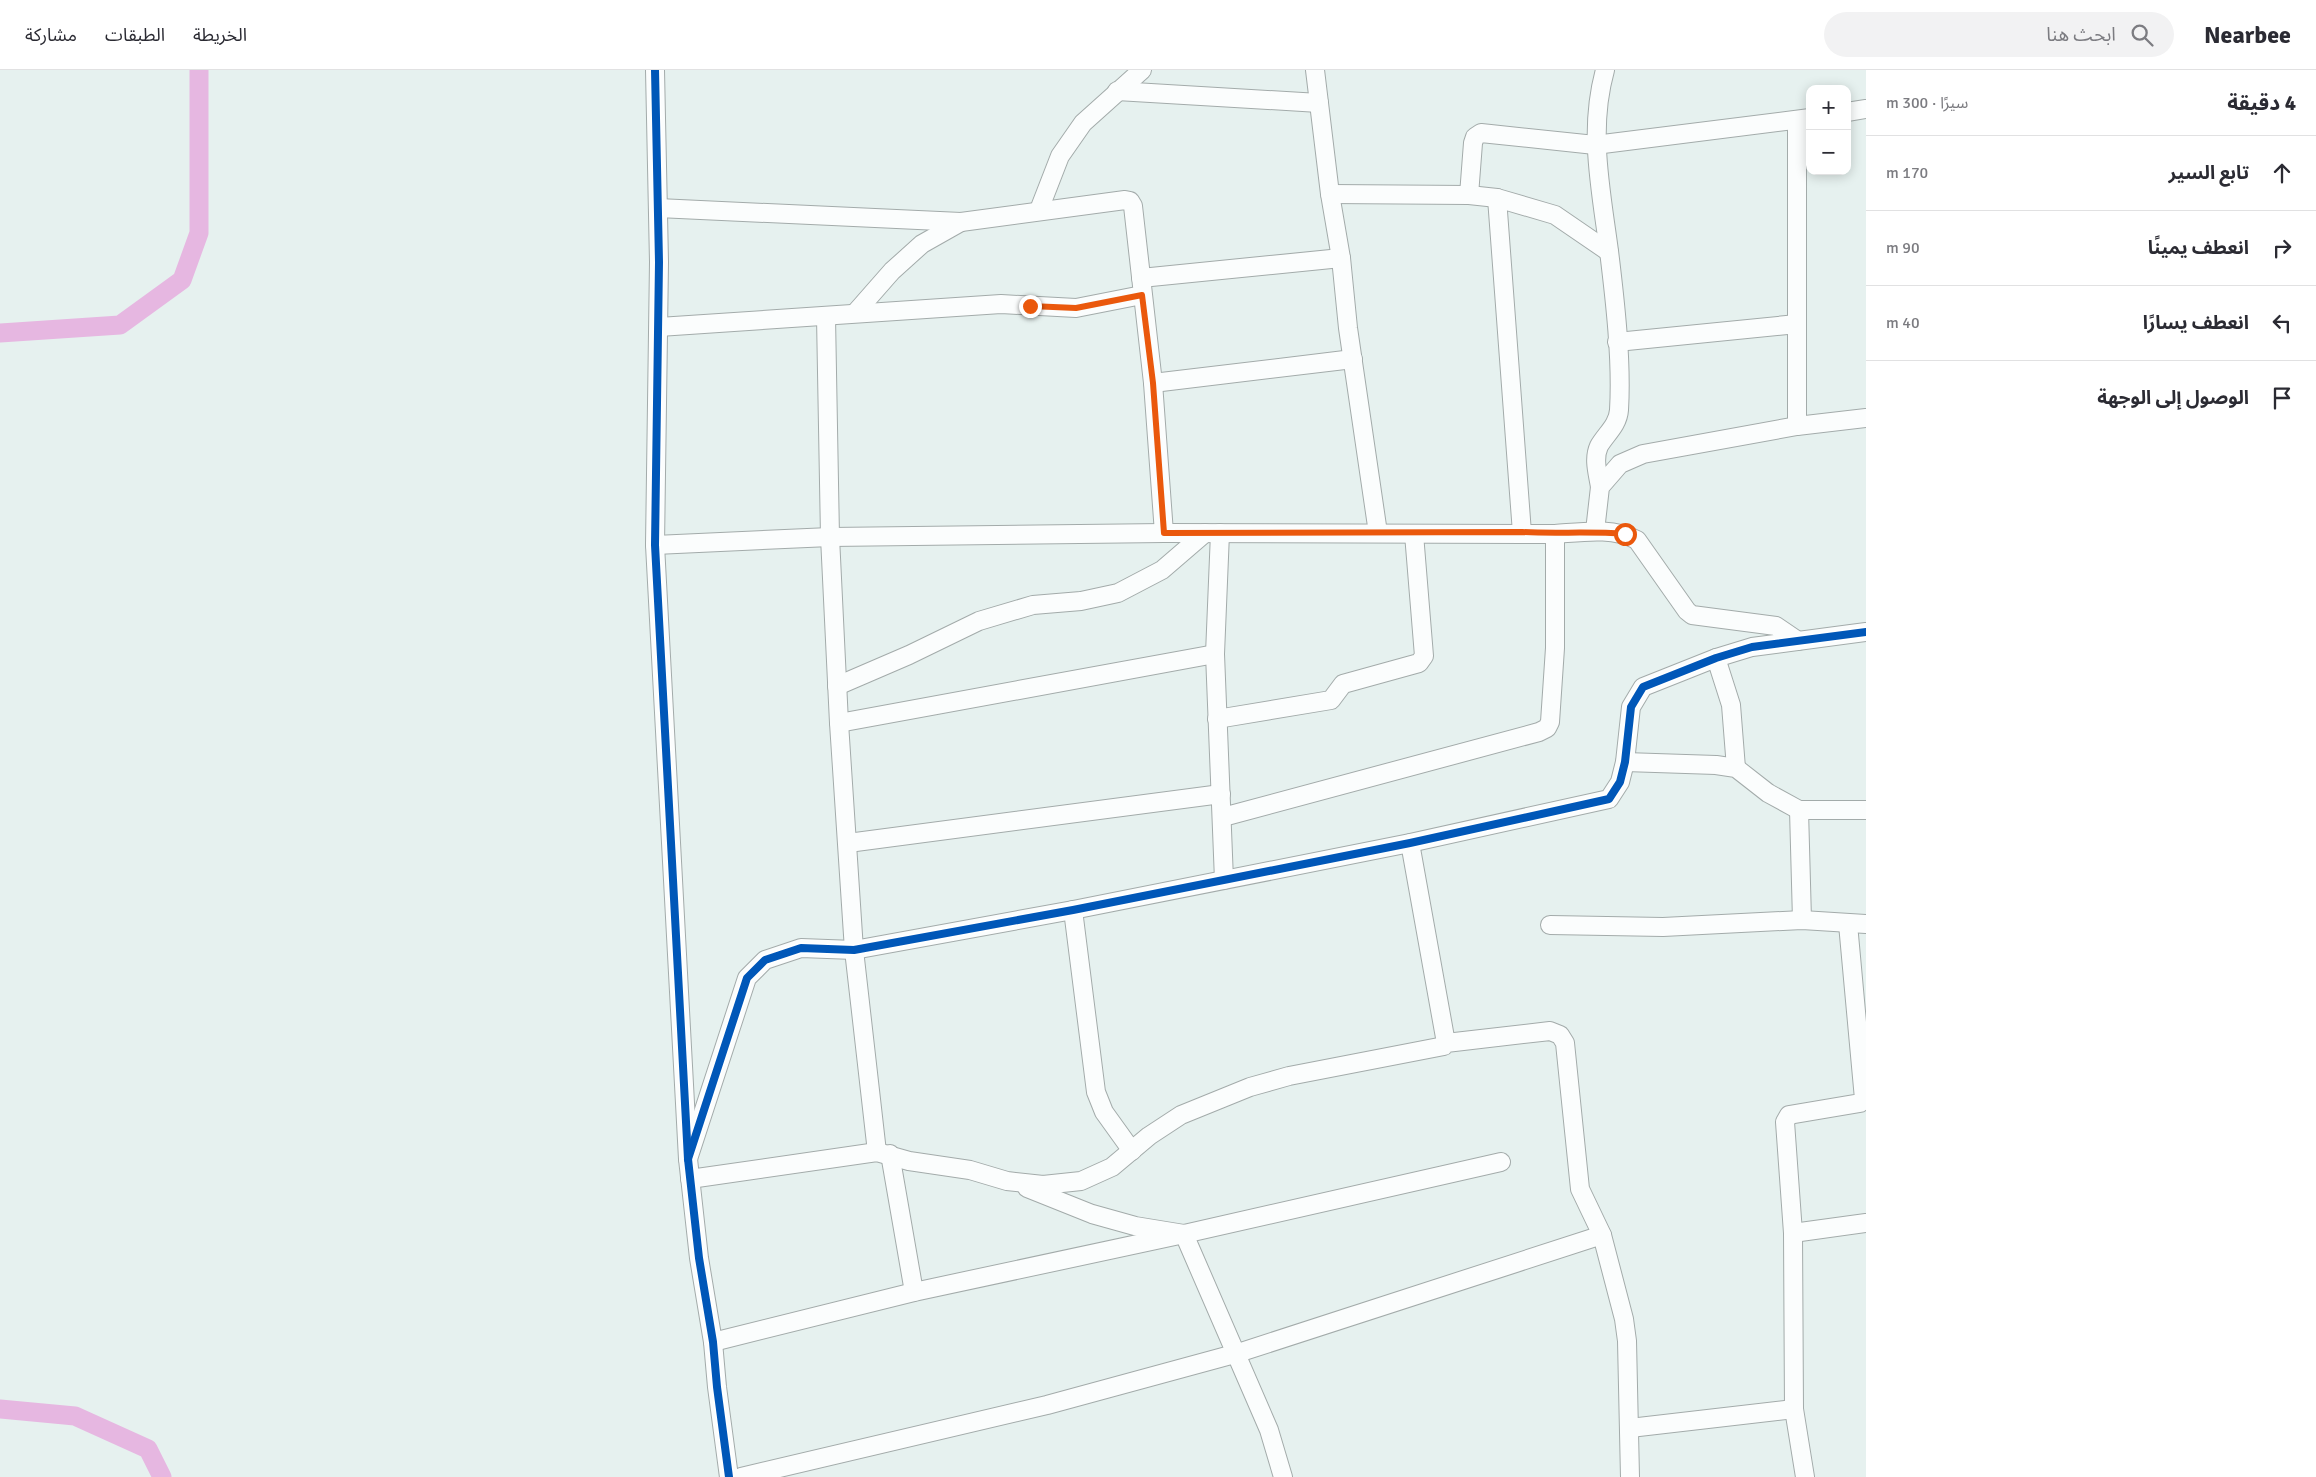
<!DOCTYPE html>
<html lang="ar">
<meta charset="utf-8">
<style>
body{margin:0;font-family:Signika,"Noto Sans Arabic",sans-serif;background:#f2f2f3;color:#2b2b33;direction:rtl}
.controls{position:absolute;right:15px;top:15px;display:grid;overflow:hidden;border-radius:10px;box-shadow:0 2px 12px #0003}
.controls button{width:45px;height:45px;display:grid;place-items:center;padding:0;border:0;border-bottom:1px solid #e1e1e2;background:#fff;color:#2b2b33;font:25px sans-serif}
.stop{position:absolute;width:15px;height:15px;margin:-11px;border:4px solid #ea580c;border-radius:50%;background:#fff}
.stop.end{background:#ea580c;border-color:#fff;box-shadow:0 1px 5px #0008}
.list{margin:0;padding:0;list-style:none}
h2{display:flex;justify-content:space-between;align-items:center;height:65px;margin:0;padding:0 20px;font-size:21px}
h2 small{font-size:16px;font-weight:400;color:#7c7c81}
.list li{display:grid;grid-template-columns:32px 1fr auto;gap:15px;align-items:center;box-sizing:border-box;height:75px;padding:0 20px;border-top:1px solid #e1e1e2}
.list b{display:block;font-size:19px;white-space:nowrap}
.list em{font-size:16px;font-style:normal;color:#7c7c81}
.icon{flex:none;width:28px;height:28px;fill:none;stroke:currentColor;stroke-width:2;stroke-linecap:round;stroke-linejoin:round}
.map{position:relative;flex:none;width:1866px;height:1407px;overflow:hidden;direction:ltr}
header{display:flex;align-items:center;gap:30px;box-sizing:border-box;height:70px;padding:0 25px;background:#fff;border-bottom:1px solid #e1e1e2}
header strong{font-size:24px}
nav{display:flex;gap:28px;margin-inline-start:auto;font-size:18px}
.search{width:350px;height:45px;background:#f2f2f3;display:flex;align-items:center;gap:12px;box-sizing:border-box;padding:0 18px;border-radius:28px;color:#7c7c81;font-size:19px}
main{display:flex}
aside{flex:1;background:#fff}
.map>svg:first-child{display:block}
</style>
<header>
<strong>Nearbee</strong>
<div class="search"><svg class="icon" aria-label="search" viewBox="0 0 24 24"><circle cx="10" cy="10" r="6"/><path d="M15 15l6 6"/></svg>ابحث هنا</div>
<nav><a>الخريطة</a><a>الطبقات</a><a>مشاركة</a></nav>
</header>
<main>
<aside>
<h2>4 دقيقة<small>سيرًا · 300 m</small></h2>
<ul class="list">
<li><svg class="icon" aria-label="ahead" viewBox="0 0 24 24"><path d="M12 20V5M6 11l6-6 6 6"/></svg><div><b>تابع السير</b></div><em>170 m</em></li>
<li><svg class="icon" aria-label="right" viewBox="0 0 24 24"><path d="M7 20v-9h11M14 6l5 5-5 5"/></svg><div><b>انعطف يمينًا</b></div><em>90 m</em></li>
<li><svg class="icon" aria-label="left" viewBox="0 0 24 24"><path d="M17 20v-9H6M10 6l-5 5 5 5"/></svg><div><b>انعطف يسارًا</b></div><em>40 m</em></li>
<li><svg class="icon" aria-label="arrive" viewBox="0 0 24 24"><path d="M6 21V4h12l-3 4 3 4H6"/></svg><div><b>الوصول إلى الوجهة</b></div></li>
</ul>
</aside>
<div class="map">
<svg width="1866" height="1407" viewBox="0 0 1866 1407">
<rect width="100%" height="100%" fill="#e6f1ef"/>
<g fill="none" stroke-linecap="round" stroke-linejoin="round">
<!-- canal -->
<g stroke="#e6b7e1" stroke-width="19">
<path d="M0,263L120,255L182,210L199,163V0"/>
<path d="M0,1339L75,1346L148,1379L162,1407"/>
</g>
<!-- street casing -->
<g stroke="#a3abaa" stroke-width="20">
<g id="street">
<path d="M655,0L659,192L655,475L688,1089L699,1188L713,1272L717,1317L729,1407"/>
<path d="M1315,0L1330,124L1341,188L1348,258L1378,463"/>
<path d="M1117,21L1319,33"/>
<path d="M1847,42L1866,39"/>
<path d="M1330,124L1469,125L1497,128L1555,145L1609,182"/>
<path d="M1469,125L1473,73L1475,67L1481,63L1595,75L1810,48"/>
<path d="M1497,128L1522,463"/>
<path d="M658,138L961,152L1125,130L1130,131L1133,136L1153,313L1164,463"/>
<path d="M1039,140L1060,86L1083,53L1142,0"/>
<path d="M1141,208L1341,188"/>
<path d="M856,242L892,201L922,174L961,152"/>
<path d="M826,247L830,467L839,653L854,880L877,1082"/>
<path d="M659,257L1001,234L1076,238L1142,225"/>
<path d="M1617,272L1797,254"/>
<path d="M1153,313L1353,289"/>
<path d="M1797,356V50"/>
<path d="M1600,417C1598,404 1593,389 1599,376C1606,364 1618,355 1619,340C1622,291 1615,230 1609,181C1601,120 1588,61 1605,0"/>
<path d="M1595,461L1600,417L1620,394L1643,384L1797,356L1866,348"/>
<path d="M1220,463L1215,584L1224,810"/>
<path d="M655,475L830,467L1164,463L1555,464C1583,462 1612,457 1637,470L1687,541L1692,545L1776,556L1798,571"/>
<path d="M1716,588L1731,635L1736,698"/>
<path d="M837,616L909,585L979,551L1033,535L1081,531L1118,523L1162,500L1205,463"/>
<path d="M1217,649L1331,630L1343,614L1419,593L1424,586L1414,464"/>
<path d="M839,653L1215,584"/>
<path d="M1625,692L1716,695L1736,698L1768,723L1799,740H1866"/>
<path d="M1799,740L1802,850"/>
<path d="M1223,747L1539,662L1547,658L1550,652L1555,578V464"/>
<path d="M848,773L1221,724"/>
<path d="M1410,773L1446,973"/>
<path d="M1073,840L1096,1022L1104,1042L1132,1081"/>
<path d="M1550,855L1663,857L1802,850L1866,854"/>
<path d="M890,1084L914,1222"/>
<path d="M688,1089L747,908L765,890L801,878L854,880L1073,840L1410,773L1609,729L1620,712L1625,692L1631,637L1643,617L1716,588L1752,577L1866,562"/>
<path d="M690,1109L877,1082L909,1091L970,1100L1007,1111L1043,1115L1081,1111L1112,1097L1149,1066L1181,1045L1250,1017L1289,1006L1444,976L1446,973L1550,961L1560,965L1565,973L1580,1119L1602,1165L1624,1249L1627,1271L1630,1407"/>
<path d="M1027,1118L1092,1144L1135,1156L1184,1164L1269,1360L1283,1407"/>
<path d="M1793,1163L1866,1153"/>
<path d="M713,1272L914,1222L1184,1164L1501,1092"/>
<path d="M1630,1358L1794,1339"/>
<path d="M741,1407L1047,1335L1238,1283L1602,1165"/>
<path d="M1805,1407L1794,1339L1793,1163L1785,1052L1789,1045L1860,1033L1864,1029L1848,854"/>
</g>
</g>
<!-- street -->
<use href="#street" stroke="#fbfdfd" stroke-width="18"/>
<!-- cycleway casing -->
<g stroke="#fff" stroke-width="11">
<g id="cycleway">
<path d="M655,0L659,192L655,475L688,1089L699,1188L713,1272L717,1317L729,1407"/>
<path d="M688,1089L747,908L765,890L801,878L854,880L1073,840L1410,773L1609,729L1620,712L1625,692L1631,637L1643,617L1716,588L1752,577L1866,562"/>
</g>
</g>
<!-- cycleway -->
<use href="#cycleway" stroke="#0057b8" stroke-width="8"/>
</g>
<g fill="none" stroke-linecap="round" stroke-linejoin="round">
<!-- route -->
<path stroke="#ea580c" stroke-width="6" d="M1030,236L1076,238L1142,225L1153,313L1164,463L1522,462C1556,464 1590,461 1625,464"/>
</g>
</svg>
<div class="controls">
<button>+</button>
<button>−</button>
</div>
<div class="stop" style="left:1625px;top:464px"></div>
<div class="stop end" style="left:1030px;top:236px"></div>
</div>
</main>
